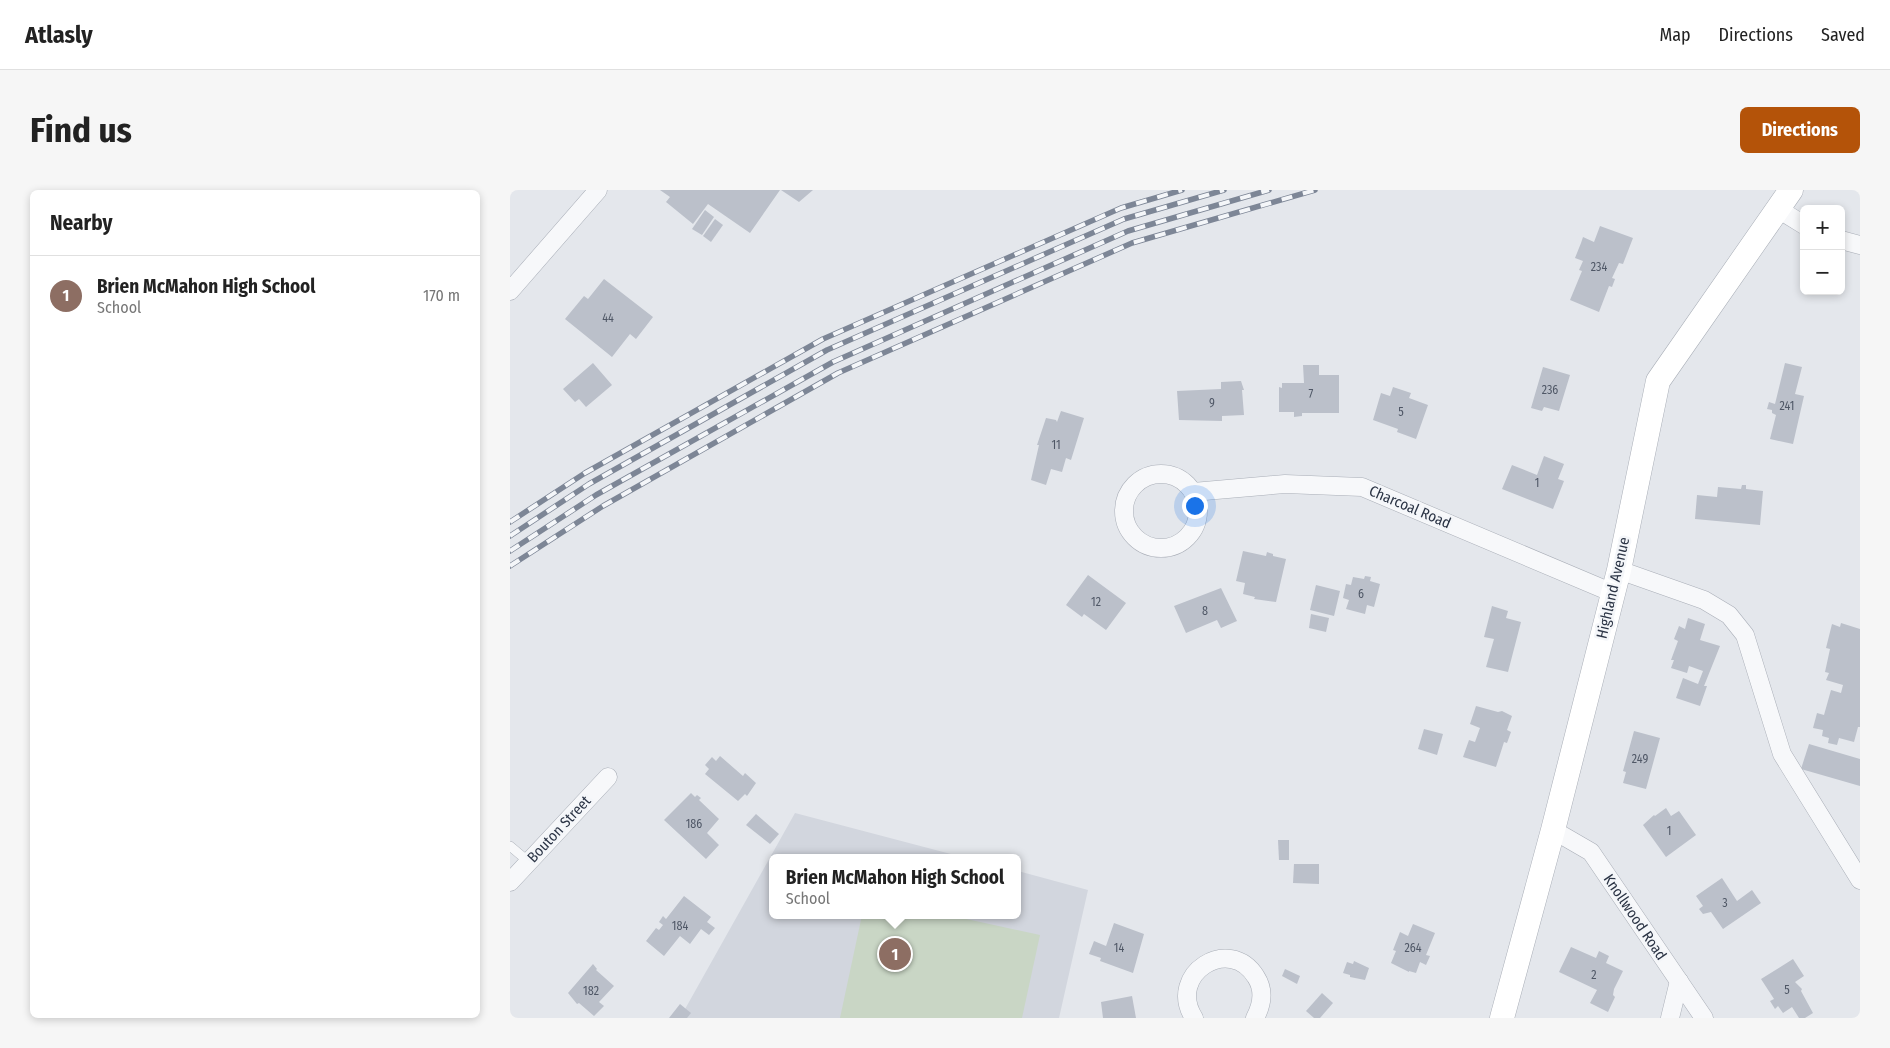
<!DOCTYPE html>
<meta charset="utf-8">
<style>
body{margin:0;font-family:"Fira Sans Condensed",sans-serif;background:#f6f6f6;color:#222}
.controls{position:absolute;right:15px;top:15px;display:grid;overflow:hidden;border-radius:8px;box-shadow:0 2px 8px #0003}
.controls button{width:45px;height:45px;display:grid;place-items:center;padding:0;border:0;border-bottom:1px solid #e0e0e0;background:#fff;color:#222;font:25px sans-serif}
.you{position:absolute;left:684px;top:315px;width:18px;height:18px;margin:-12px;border:4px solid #fff;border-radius:50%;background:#1a73e8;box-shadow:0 0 0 8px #1a73e833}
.badge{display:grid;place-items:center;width:32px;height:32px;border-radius:50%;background:#b45309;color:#fff;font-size:16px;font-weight:700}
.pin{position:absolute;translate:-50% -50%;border:2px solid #fff;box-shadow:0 1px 5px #0006}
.popup{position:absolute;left:259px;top:664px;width:252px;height:65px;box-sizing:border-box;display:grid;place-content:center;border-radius:8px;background:#fff;filter:drop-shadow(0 1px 4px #0005);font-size:16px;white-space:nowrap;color:#767676}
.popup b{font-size:19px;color:#222}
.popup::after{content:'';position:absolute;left:50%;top:100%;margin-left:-10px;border:10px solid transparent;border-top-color:#fff}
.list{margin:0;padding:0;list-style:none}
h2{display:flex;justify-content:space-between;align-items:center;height:65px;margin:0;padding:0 20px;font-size:21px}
h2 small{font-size:16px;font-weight:400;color:#767676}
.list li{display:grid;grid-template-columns:32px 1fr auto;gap:15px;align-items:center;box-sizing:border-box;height:80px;padding:0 20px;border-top:1px solid #e0e0e0}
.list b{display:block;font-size:19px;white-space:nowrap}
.list p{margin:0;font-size:16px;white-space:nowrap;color:#767676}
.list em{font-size:16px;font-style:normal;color:#767676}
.map{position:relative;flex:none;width:1350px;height:828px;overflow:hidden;border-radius:8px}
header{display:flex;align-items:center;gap:30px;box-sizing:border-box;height:70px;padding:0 25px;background:#fff;border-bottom:1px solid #e0e0e0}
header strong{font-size:24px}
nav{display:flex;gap:28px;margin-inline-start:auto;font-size:18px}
.intro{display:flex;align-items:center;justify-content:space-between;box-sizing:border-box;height:120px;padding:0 30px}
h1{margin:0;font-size:35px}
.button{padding:12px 22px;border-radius:8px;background:#b45309;color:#fff;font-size:18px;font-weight:700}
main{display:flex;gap:30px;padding:0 30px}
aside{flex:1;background:#fff;border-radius:8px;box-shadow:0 2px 8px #0003}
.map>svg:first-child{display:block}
</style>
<header>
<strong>Atlasly</strong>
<nav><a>Map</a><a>Directions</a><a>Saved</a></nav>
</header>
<div class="intro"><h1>Find us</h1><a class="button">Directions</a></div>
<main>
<aside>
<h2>Nearby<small></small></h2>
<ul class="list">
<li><span class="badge" style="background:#8d6e63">1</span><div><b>Brien McMahon High School</b><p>School</p></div><em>170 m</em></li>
</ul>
</aside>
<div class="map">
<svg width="1350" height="828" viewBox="0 0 1350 828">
<rect width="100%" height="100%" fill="#e4e7ec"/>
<!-- built -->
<path fill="#d2d6de" d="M285,623L456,668H262V725H508V681L578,700L549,828H170Z"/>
<!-- green -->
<path fill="#c9d6c5" d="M352,725H438L530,745L512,828H330Z"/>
<!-- building -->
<g fill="#bbc0ca">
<path d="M150,0H270L240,43L198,14L183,34L156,12L160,7Z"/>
<path d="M271,0H303L289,12Z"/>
<path d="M195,20L204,27L192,45L182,39Z"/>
<path d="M205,29L213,35L201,52L193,46Z"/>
<path d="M1090,36L1123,48L1113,74L1109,73L1102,88L1105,89L1102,97L1099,96L1089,122L1060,110L1072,81L1069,80L1073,71L1065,68L1071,53L1073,47L1084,52Z"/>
<path d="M94,89L143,127L126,149L120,144L102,167L55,129L74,106L78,109Z"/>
<path d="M83,173L102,195L76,217L69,209L65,212L53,199Z"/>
<path d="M1275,173L1292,177L1285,204L1294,206L1283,254L1260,249L1266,225L1262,223V220L1257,219L1259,212L1265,214Z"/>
<path d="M793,175H809V185H829V223H792V226L784,227V222H769V197L772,198V193H794Z"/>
<path d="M1033,177L1060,185L1049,221L1034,217L1032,221L1021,218Z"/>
<path d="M731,191L734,200H732L734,225L712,226V231L669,230L667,201L711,199V192Z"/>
<path d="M883,197L901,203L899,208L918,215L906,249L887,242L888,239L863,230L871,203L880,206Z"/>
<path d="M551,221L574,228L561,270L556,268L552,282L541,279L536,295L521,290L529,255H527L536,228L546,230L547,232Z"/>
<path d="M1034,266L1054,274L1048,289L1054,291L1043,319L992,299L1002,275L1027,285Z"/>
<path d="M1232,295H1236V299L1253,301L1250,335L1185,329L1187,305L1207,307L1208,297L1231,299Z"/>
<path d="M733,361L756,366L757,362L763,364V366L776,369L766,412L744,409L745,407L733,404L735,393L726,391Z"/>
<path d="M578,385L616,413L596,440L574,424L572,427L556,415Z"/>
<path d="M855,386L861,387L860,391L870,394L864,417L857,415L855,424L836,419L839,410L833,408L836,394L841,395L843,387L854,389Z"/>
<path d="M806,395L830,401L824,426L800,420Z"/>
<path d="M711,398L727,431L711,438L707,430L676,443L664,416Z"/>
<path d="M982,416L998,421L996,428L1011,432L998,482L976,477L984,449L974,447Z"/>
<path d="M801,424L819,428L816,442L799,438Z"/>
<path d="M1178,428L1195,434L1190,450L1210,456L1194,496H1197L1190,516L1166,508L1173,488L1188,494L1193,481L1179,476L1177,483L1161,478L1164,470H1161L1168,451L1164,449L1169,436L1175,439Z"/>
<path d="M1331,433L1350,439V537H1348L1344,552L1329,548L1327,555L1318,553L1319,548L1312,546L1313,540L1303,538L1307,523L1314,525L1321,500L1331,503L1333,495L1316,490L1319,483L1315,482L1320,459L1316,458L1322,434L1330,437Z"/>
<path d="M966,516L988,522L992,521L1002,526L997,540L1001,542L997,553L994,552L986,577L953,567L959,550L965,552L970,538L960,534Z"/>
<path d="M914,539L933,544L927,565L908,559Z"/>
<path d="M1124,541L1150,548L1136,599L1113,593L1116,582L1113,581Z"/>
<path d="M1299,554L1350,569V596L1291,579Z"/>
<path d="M210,566L233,586L235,583L246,593L237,606L235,604L228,611L195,584L199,579L195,575L202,567L206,571Z"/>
<path d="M181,603L185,607L187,605L191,608L189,610L209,629L197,643L209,655L196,669L154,630Z"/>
<path d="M1156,618L1161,626L1169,621L1186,645L1156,667L1133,635L1144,625L1145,626Z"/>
<path d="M246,624L269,644L260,654L236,635Z"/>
<path d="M768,650H779V670H769Z"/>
<path d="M784,674H809V694L783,693Z"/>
<path d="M1212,688L1227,711L1242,700L1251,713L1213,739L1201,722L1193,724L1189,719L1193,716L1186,706Z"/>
<path d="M174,706L201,727L197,732L205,738L199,745L191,739L180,754L170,746L154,766L136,751L146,738L149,740L153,735L149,732L153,726L156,729Z"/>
<path d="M604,733L634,744L623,783L590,771L591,768L579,764L584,751L596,756Z"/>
<path d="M903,734L925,743L916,765L920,766L916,775L910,772L906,783L899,781V782L881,773L886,761L883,760L890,742L898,746Z"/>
<path d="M1061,757L1086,768L1089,761L1099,766L1096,773L1113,781L1104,799L1103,805L1105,807L1098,822L1080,813L1087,800L1049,782Z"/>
<path d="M1283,769L1294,786L1285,792L1292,799L1291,801L1303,823L1295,828H1289L1282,817L1273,823L1268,816L1265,819L1260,811L1264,809L1251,789Z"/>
<path d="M844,771L859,778L855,790L840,787V785L833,783L837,772L843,774Z"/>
<path d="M83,774L87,779L86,780L104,796L89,812L94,816L84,826L69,813L67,814L58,803Z"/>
<path d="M775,779L790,786L787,794L772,786Z"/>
<path d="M812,803L823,813L810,828H804L796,821Z"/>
<path d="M622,806L626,828H593L591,812Z"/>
<path d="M170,814L181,823L177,828H159Z"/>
</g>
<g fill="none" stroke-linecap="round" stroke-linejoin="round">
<!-- lane casing -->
<g stroke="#a9aeb7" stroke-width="10">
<path id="lane" d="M0,656L19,672"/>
</g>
<!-- street casing -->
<g stroke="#a9aeb7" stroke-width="19">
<g id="street">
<path d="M1268,19L1294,35"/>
<path d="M1331,50L1350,55"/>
<path d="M0,101L88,0"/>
<circle cx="651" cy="321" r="37"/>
<path d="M683,302L775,294L852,297L1103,403"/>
<path d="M1109,380L1194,410L1219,425L1235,445L1272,564L1350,690"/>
<path d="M1043,640L1081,662L1194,828"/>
<path d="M0,692L98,587"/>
<path d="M684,828C656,784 720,744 746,787C755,801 752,815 745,828"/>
<path d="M1160,828L1169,791"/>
</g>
</g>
<!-- secondary casing -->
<g stroke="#a9aeb7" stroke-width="25">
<path id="secondary" d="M992,828L1043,640L1109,380L1148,191L1281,0"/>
</g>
<!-- lane -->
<use href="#lane" stroke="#f7f8fa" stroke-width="9"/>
<!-- street -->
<use href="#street" stroke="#f7f8fa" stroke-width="18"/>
<!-- secondary -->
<use href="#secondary" stroke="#fff" stroke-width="24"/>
<!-- rail casing -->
<g stroke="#7d8696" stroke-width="5.5">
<g id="rail">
<path d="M0,332L75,283L313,149L611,18L672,0"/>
<path d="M0,346L79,294L317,160L614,29L714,0"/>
<path d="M0,361L86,305L323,172L618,41L759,0"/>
<path d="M0,376L93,316L328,183L622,53L805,0"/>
</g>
</g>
<!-- rail -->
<use href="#rail" stroke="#f4f6f9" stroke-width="4" stroke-dasharray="11" stroke-linecap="butt"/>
</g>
<g text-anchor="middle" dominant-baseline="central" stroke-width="5" stroke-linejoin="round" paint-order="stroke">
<!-- number labels -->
<g font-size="12" fill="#4f5766">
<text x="1089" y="77">234</text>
<text x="98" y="128">44</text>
<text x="1040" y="200">236</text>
<text x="801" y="204">7</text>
<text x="702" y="213">9</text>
<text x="1277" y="216">241</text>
<text x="891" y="222">5</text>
<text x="546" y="255">11</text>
<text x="1027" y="293">1</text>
<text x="851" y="404">6</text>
<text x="586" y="412">12</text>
<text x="695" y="421">8</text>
<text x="1130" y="569">249</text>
<text x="184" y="634">186</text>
<text x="1159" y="641">1</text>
<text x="1215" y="713">3</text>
<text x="170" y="736">184</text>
<text x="609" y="758">14</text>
<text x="903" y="758">264</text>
<text x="1084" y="785">2</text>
<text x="1277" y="800">5</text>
<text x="81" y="801">182</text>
</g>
<!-- street labels -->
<g font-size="15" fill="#2b3445" stroke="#f4f6f9">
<text transform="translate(900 317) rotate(23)">Charcoal Road</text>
<text transform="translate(1103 398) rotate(-77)">Highland Avenue</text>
<text transform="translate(49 639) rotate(-47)">Bouton Street</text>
<text transform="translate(1125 727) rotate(56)">Knollwood Road</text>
</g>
</g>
</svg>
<div class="controls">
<button>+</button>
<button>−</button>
</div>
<div class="you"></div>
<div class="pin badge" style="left:385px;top:764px;background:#8d6e63">1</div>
<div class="popup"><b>Brien McMahon High School</b>School</div>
</div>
</main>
